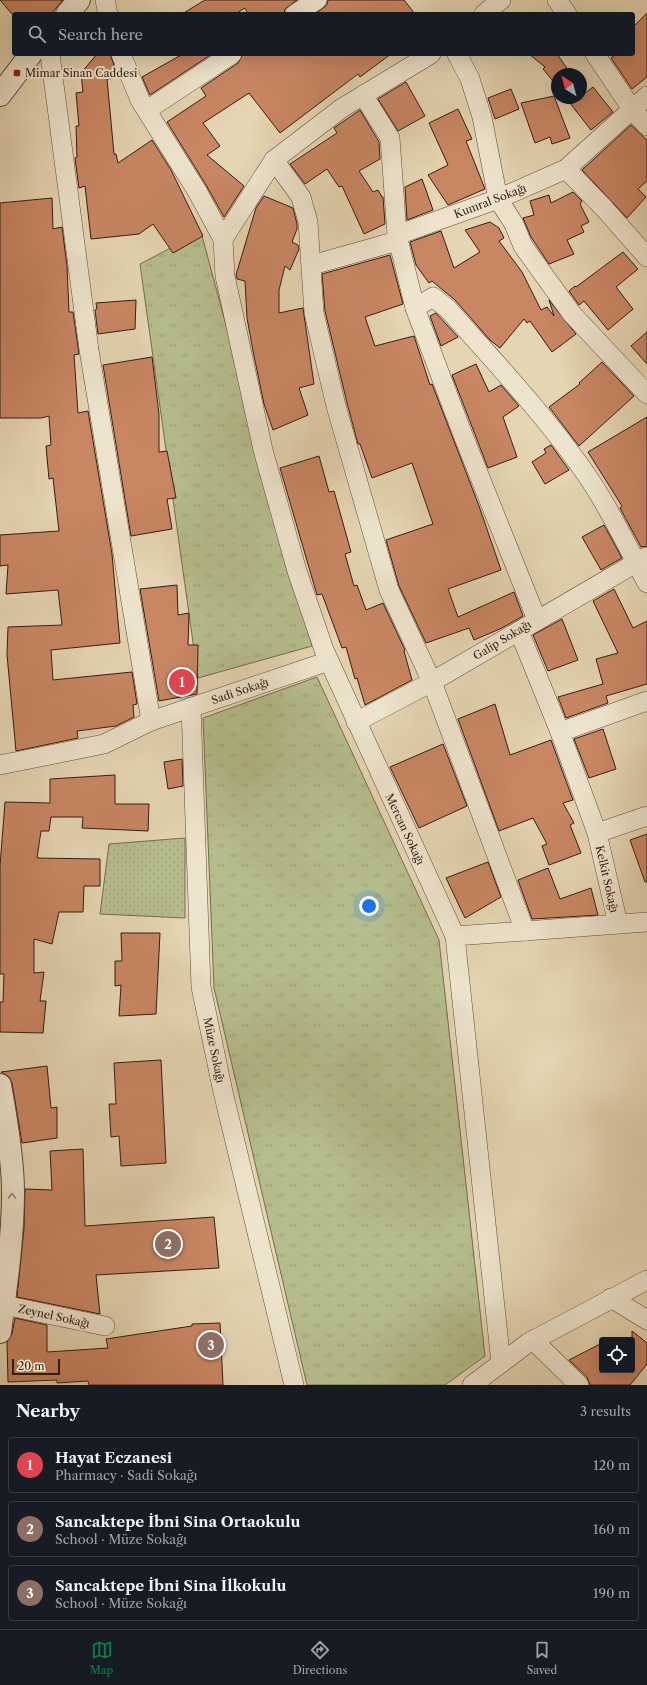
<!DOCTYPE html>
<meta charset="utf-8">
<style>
body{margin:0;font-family:"Libre Caslon Text",serif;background:#20242c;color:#f1f3f6}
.controls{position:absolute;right:12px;bottom:12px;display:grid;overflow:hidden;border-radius:4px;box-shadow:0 4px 16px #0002}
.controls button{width:36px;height:36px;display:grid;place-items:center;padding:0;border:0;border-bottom:1px solid #363941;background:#171b24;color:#f1f3f6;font:20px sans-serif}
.compass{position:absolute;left:551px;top:68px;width:36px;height:36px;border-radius:50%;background:#171b24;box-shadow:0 4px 16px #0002;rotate:324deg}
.scale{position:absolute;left:12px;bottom:10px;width:48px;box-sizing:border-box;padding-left:4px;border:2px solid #341d12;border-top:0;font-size:11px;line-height:14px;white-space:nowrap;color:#341d12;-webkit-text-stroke:3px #eee4cd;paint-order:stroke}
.you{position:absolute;left:369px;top:906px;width:14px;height:14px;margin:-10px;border:3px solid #fff;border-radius:50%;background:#1a73e8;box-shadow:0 0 0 6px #1a73e833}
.badge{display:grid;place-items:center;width:26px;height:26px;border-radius:50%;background:#0b8043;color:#fff;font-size:13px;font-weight:700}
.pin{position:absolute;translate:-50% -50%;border:2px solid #fff;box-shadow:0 1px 4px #0006}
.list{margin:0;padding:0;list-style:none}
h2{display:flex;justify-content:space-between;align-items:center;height:52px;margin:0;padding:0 16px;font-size:17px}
h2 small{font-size:13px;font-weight:400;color:#9ea1a6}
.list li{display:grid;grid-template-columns:26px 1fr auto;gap:12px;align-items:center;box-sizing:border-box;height:56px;margin:0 8px 8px;padding:0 8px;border:1px solid #363941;border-radius:4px}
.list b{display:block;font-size:15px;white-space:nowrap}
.list p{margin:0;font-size:13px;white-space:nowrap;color:#9ea1a6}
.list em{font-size:13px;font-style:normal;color:#9ea1a6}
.icon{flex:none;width:22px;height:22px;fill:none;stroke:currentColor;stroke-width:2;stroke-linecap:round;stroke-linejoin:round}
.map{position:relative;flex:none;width:647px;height:1385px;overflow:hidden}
.search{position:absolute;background:#171b24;box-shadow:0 4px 16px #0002;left:12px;right:12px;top:12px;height:44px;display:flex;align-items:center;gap:10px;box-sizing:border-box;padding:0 14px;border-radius:4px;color:#9ea1a6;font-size:15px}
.sheet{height:244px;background:#171b24}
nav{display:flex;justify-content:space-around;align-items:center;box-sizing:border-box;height:56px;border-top:1px solid #363941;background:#171b24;font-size:11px;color:#9ea1a6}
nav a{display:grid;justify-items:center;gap:2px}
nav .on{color:#0b8043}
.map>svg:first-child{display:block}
</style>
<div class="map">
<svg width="647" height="1385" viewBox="0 0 647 1385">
<defs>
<pattern id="grass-tufts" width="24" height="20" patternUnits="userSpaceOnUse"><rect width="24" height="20" fill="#b6bd8c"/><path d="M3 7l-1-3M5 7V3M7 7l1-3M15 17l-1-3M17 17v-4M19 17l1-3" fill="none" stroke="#9da278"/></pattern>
<pattern id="park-dots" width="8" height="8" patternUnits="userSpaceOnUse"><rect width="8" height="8" fill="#b6bd8c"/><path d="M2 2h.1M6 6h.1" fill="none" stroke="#9da278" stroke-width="1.8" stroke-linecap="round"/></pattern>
</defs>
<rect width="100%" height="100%" fill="#e5d5b2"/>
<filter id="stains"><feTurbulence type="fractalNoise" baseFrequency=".005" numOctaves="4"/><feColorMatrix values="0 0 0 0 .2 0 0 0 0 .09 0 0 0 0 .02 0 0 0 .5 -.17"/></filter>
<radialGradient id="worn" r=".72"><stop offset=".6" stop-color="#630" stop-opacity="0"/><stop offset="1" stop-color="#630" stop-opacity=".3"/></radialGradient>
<!-- grass -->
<g fill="url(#grass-tufts)" stroke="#756d4f">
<path d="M201,232L312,646L198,678L140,264Z"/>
<path d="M317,677L439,940L485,1356L445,1385H307L214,988L203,718Z"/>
</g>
<!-- park -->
<path fill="url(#park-dots)" stroke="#756d4f" d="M185,838V918L100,914L109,844Z"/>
<!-- building -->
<g fill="#c98663" stroke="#341d12">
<path d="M0,0H63L51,14H12Z"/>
<path d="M205,0H297L285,9L284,14H248L245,8L235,14H182Z"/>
<path d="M328,0H404L415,14H315L327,5Z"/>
<path d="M647,13V77L632,89L611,58L616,54H633V27Z"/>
<path d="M97,54H110L114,65L115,78L107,79L114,154H116L118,163L152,140L171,170L203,236L173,253L153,224L139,234L91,239L85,186L79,188L75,158L77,157L76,126H79L76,93L83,92L81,73Z"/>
<path d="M183,54H212L150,95L142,77Z"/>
<path d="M243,54H391L360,77L358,74L280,133L249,93L203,123L220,146L207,155L244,186L224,217L206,185L167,122L206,96L201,88L238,63Z"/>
<path d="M529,54H557L571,74H557V86L543,69L545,67Z"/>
<path d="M406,82L425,116L398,131L378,99Z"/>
<path d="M593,87L613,112L591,130L566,98H581V89L584,94Z"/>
<path d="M511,89L519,109L495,119L488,98Z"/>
<path d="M554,96L570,138L552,144L550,137L535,143L521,103Z"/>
<path d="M458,109L472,139L466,141L485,189L448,205L428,175L448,165L429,123Z"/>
<path d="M360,110L379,142L380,159L359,171L373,192L378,190L382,197H383L385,224L364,234L342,186L339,187L327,169L305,184L290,164L337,133L334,128Z"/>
<path d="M631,125L647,140V181L638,189L646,197L627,218L582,170Z"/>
<path d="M422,179L433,210L407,220L405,187Z"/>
<path d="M573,192L582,201L580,204L589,222L581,226L584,232L567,240L574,254L549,264L531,237L523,218L534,215L530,201L549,195L551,203Z"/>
<path d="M264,196L293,208L297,224V229L292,242L298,245L299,249L290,270L285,266L279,290V313L303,308L314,384L299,388L308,415L273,430L264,404L253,351L247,318L245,281L237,279L236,275L256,208Z"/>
<path d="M52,198L53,229L62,227L67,266L69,312H73L79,354L74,355L78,413L88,411L112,554L120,643L51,650L53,680L132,672L137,704L133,705L134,717L116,726L77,731L78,738L16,751L7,655L8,627L62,625L58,590L6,594L8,565L0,566V535L59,531L53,478L49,479L46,446L51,445L49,416L41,418H0V203Z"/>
<path d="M490,222L499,228L504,238L499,241L522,272L541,310L547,307L554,316L549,300L576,334L552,352L530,321L527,323L524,319L500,348L490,340L455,300L432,281L429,283L416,265L410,242L441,231L454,268L480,252L465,230Z"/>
<path d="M623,252L638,269L616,287L633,309L608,330L584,301L579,305L569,291L575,286L576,287Z"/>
<path d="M390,255L403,304L365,317L375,346L414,336L430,385L432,384L479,506L501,570L448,589L458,617L514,592L523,616L502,628L474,640L469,628L426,643L399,586L386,540L433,524L412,463L372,478L360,444H358L347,403L325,311L322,274Z"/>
<path d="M136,300L135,329L98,334L95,310L97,309L96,303Z"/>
<path d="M436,313L458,337L441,346L430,316Z"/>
<path d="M647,332V364L631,346Z"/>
<path d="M152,357L159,414V452L167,451L176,498L167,499L172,529L131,536L103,365Z"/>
<path d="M602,362L634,396L579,446L549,407L580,384L579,383Z"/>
<path d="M476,364L489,392L501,385L519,406L503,417L517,457L488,468L452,375Z"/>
<path d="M647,417V546L641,547L620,508L622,506L588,452Z"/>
<path d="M551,445L569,470L545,484L532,462L546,453L544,449Z"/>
<path d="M319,456L329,492L334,491L351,552L345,554L354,586L357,585L366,610L383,603L405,650L404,651L412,680L365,705L357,678L355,679L346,647L342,648L322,594L317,595L280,468Z"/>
<path d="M604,525L622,558L601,570L582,537Z"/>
<path d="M177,585L178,615L189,613L188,645H198L197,694L159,701L140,589Z"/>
<path d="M614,589L633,628L647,621V684L606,696L608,703L566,718L558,697L603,684L596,659L618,653L593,601Z"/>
<path d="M562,619L578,660L548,671L533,635Z"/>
<path d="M495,704L510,755L551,740L573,800L563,803L574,823L570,825L581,853L549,865L542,846L547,844L533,818L499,831L458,719Z"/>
<path d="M603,729L616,769L589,778L574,739Z"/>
<path d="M443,744L467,806L419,828L390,767Z"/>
<path d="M182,759L183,786L168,789L164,762Z"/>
<path d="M115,775V804H149L148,831L82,828L83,817H51L49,831H41L37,858L100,859V886H84L83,912H59L52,944L34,939V973L44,972L40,1001H46L43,1033L0,1032V1002H3L4,974H0V866L5,802L50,803V779Z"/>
<path d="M647,834V882H645L630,840Z"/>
<path d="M488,862L501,897L465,918L446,878Z"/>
<path d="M548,868L560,899L591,888L598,915L532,919L518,880Z"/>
<path d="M121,933H160L156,1014L119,1016L121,985L115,986V961H122Z"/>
<path d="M161,1060L166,1163L121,1166L119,1136L111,1137L109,1104H116L114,1063Z"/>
<path d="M47,1066L51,1108L57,1107V1138L22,1143L12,1083L9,1077L1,1072Z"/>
<path d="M83,1149L85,1226L214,1217L219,1268L96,1275L100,1314L17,1297L24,1228L25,1189L52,1190L50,1151Z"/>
<path d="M15,1318L47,1325V1352L108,1348L106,1339L192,1326V1324L220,1323L223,1385H89L88,1381L57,1383V1380L8,1382L7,1342L12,1334Z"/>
<path d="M632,1331L647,1343V1364L630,1385H590L587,1377L569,1360L602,1343V1370H632Z"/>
</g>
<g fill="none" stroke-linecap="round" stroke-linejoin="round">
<!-- minor casing -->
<g stroke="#604b3a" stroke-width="20">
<g id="minor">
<path d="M105,0L108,14"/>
<path d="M557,0L567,14"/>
<path d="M295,14L317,0"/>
<path d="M484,14L501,0"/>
<path d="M121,54L140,100L197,191L223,239"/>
<path d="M431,54L342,108L274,160L223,239L225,276L263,450L297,571L324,650L455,936"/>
<path d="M457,54L470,79L482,117L498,199L514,224L523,246L572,314L647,394"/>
<path d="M595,54L632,109L647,126"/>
<path d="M363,95L390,138L397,235L415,308L463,435L537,620"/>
<path d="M147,110L232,54"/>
<path d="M274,160L301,197L308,222L314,313L336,406L389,590L432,682L525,931L647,922"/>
<path d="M566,169L604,208L647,257"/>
<path d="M312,265L394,242L397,235L498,199L566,169L647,96"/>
<path d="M415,308L433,297L448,309C493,360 541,411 581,467C607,503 626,544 647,583"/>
<path d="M519,631L560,732L597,833L647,816"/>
<path d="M191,707L201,987L223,1092L294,1385"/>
<path d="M151,721L329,661"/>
<path d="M356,722L428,684L646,557"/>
<path d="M560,732L647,701"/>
<path d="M0,765L104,744L151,721L89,350L50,54"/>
<path d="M597,833L618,924"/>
<path d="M611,1298L647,1320"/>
<path d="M4,1305L105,1326"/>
<path d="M533,1340L579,1385"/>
<path d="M501,1363L455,936L525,931"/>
<path d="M472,1385L528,1343L647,1280"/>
</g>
</g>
<!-- tertiary casing -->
<g stroke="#604b3a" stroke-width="24">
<g id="tertiary">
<path d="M67,14L79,0"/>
<path d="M0,95L31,54"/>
<path d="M0,1085C6,1118 13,1158 13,1192C13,1238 6,1286 0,1332"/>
</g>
</g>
<!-- minor -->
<use href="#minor" stroke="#eee4cd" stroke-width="19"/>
<!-- tertiary -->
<use href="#tertiary" stroke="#eee4cd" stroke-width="22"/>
</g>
<!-- one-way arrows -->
<defs><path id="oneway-chevron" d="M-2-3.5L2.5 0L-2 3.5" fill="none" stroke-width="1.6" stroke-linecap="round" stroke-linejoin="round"/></defs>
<use stroke="#9a8a79" href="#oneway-chevron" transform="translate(12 1196) rotate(-88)"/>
<!-- markers -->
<rect fill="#8f2418" stroke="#eee4cd" stroke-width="1.5" x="13" y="69" width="8" height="8" rx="2"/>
<g text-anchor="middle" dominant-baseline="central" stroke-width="4" stroke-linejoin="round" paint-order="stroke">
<!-- poi labels -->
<g font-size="11" fill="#341d12" stroke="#eee4cd" text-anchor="start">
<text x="25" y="73">Mimar Sinan Caddesi</text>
</g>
<!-- street labels -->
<g font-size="11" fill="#341d12" stroke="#eee4cd">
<text transform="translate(490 201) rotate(-21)">Kumral Sokağı</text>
<text transform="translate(502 640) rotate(-31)">Galip Sokağı</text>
<text transform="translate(240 691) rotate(-19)">Sadi Sokağı</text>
<text transform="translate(405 829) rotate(65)">Mercan Sokağı</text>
<text transform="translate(607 879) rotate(77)">Kelkit Sokağı</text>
<text transform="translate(214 1050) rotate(78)">Müze Sokağı</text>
<text transform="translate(54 1316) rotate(12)">Zeynel Sokağı</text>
</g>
</g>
<rect width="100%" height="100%" filter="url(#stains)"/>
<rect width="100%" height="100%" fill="url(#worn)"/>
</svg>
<div class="controls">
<button><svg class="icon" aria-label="locate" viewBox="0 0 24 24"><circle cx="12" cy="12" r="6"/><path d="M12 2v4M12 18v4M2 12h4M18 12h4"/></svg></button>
</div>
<svg class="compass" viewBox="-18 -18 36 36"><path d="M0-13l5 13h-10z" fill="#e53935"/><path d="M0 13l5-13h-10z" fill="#9ea1a6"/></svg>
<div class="scale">20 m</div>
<div class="you"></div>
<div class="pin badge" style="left:182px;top:682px;background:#e0444e">1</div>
<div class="pin badge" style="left:168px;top:1244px;background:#8d6e63">2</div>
<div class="pin badge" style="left:211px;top:1345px;background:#8d6e63">3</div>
<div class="search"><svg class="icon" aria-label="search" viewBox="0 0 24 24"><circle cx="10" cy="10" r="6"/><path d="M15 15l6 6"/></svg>Search here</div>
</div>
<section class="sheet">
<h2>Nearby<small>3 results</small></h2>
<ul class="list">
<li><span class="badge" style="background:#e0444e">1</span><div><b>Hayat Eczanesi</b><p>Pharmacy · Sadi Sokağı</p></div><em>120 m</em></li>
<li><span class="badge" style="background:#8d6e63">2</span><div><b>Sancaktepe İbni Sina Ortaokulu</b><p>School · Müze Sokağı</p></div><em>160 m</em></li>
<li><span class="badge" style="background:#8d6e63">3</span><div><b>Sancaktepe İbni Sina İlkokulu</b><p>School · Müze Sokağı</p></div><em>190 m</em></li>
</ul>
</section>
<nav>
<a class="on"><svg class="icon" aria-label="map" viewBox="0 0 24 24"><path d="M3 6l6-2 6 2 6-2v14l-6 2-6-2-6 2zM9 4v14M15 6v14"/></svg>Map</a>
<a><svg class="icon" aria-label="directions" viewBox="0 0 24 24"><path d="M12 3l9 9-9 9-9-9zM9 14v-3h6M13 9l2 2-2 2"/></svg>Directions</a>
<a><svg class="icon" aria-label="saved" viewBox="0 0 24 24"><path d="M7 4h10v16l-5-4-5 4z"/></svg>Saved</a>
</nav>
